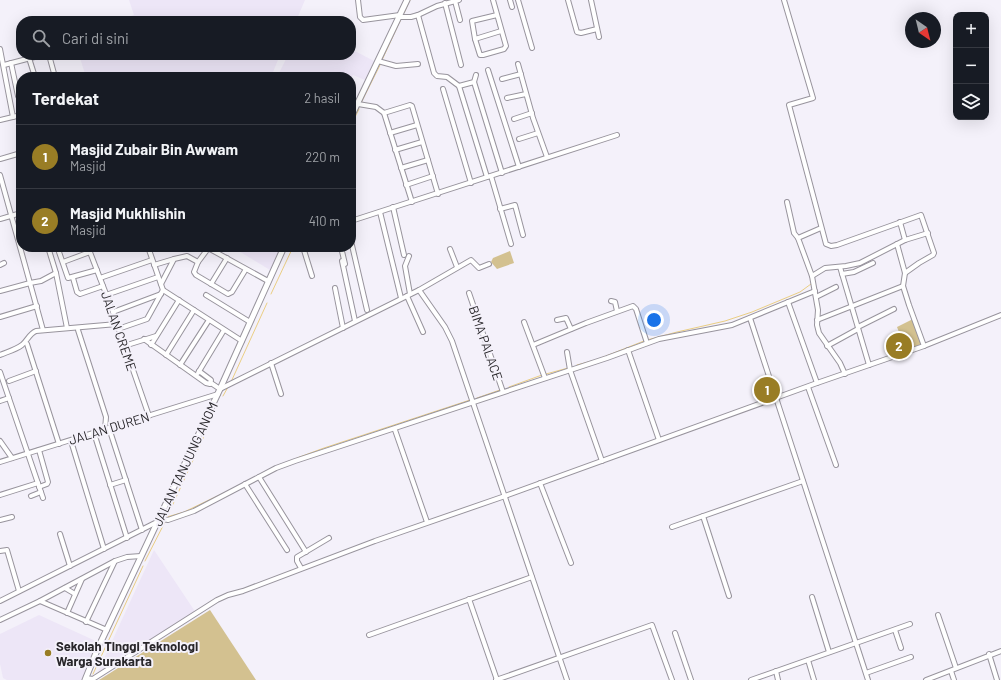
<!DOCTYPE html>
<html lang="id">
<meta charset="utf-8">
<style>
body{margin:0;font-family:Barlow,sans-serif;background:#242831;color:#f1f3f6}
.controls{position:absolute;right:12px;top:12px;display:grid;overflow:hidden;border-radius:8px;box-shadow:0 4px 16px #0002}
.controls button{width:36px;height:36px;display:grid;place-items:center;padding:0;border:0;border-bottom:1px solid #363941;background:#171b24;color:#f1f3f6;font:20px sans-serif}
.compass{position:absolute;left:905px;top:12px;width:36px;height:36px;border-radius:50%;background:#171b24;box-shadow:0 4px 16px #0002;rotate:145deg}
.you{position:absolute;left:654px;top:320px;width:14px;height:14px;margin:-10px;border:3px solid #fff;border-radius:50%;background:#1a73e8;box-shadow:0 0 0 6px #1a73e833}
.badge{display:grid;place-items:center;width:26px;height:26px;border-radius:50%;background:#997d25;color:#fff;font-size:13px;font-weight:700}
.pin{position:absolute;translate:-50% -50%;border:2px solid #fff;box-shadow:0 1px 4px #0006}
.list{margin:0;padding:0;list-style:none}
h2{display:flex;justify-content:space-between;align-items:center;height:52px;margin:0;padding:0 16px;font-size:17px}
h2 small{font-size:13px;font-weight:400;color:#9ea1a6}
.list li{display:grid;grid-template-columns:26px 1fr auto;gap:12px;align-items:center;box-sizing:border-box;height:64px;padding:0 16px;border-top:1px solid #363941}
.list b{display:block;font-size:15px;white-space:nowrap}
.list p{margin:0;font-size:13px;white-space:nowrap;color:#9ea1a6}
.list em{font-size:13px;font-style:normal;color:#9ea1a6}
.icon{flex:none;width:22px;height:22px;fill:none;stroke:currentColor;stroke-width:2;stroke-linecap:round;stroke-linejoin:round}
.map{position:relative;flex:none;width:1001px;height:680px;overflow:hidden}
.search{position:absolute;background:#171b24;box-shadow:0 4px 16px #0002;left:16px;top:16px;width:340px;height:44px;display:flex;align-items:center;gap:10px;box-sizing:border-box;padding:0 14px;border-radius:16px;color:#9ea1a6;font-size:15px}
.panel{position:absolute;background:#171b24;box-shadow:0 4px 16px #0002;left:16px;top:72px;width:340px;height:180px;border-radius:16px}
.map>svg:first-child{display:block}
</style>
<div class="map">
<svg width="1001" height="680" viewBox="0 0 1001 680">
<rect width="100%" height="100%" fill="#f4f1fa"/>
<!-- built -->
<g fill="#ede6f7">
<path d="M129,0H305L296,21H117L134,15Z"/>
<path d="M351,49L374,61L365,80L353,75L351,78L277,77L288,55H351Z"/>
<path d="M79,55H280L271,77H86Z"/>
<path d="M232,247H281L270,270Z"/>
<path d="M154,550L196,613L96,676Z"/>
<path d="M39,615L100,643L83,680H7L3,678L0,664V634Z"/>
</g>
<!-- green -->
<g fill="#d3c190">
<path d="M510,251L514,263L497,269L491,262L493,258Z"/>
<path d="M913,319L922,344L906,350L897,327Z"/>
<path d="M210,610L256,680H99Z"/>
</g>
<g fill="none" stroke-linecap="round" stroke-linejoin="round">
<!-- stream -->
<g stroke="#eace83" stroke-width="1">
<path d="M404,13L410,0"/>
<path d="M382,60L401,19"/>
<path d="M361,103L381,63"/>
<path d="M351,125L359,109"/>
<path d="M271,294L293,247"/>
<path d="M647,340L677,332L725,321L752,312L800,292L811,284"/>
<path d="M601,358L644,341"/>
<path d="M577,365L592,361"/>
<path d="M546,374L568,368"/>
<path d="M231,382L267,303"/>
<path d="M509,387L542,375"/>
<path d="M223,396L228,387"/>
<path d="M477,398L500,390"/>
<path d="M297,458L324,448L470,400"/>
<path d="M168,515L204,436"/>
<path d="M167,517L184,512L232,489"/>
<path d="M145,561L166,520"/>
<path d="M93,674L143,566"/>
</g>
<!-- minor casing -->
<g stroke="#98949d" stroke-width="6">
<g id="minor">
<path d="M358,0L360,17L363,20L400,15"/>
<path d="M493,0L506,46L504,49L483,55H480L475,39L472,21L497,15"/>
<path d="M510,0L512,7"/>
<path d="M518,0L532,48"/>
<path d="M568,0L577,32L581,33L597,29"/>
<path d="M591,0L599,37"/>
<path d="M784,0L813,98L789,105L826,244L831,246L837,245L921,215L934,253L933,255L919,263L905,273"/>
<path d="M455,1L460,20"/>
<path d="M445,3L461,65"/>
<path d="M418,15L434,73L437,76L447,77L459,86L487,177"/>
<path d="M400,17H411L418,15L437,6L459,0"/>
<path d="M475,39L501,31"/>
<path d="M0,49L13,117"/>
<path d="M49,55L55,77"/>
<path d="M29,58L35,77"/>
<path d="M378,61L396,66L418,64"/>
<path d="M11,63L18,96L21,101"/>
<path d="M518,64L533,118L547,157"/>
<path d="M4,65L42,55"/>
<path d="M488,70L519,167"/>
<path d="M502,79L521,74"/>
<path d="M474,82L502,173"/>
<path d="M459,86L474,82L476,75"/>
<path d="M443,89L471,183"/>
<path d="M507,98L526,94"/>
<path d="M358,104L376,107L384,113L412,202"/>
<path d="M384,113L410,105L412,106L438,194"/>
<path d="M514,119L532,113"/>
<path d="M0,120L21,115"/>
<path d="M390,133L417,125"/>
<path d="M519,139L538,133"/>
<path d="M395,150L422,142"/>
<path d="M0,159L21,153"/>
<path d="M401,168L428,160"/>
<path d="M0,175L43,330"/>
<path d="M491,176L511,244"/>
<path d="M406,185L433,176"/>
<path d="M787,202L794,233L798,238"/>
<path d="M393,207L404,255"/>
<path d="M500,209L515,205L523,235"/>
<path d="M380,212L401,298"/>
<path d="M0,219L21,213"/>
<path d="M351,221L617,135"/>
<path d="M900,222L905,240"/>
<path d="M821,228L798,238L812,276L818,310L817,325L819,333L840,363L845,374"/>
<path d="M351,241L367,310"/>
<path d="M897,244L905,273L903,286L909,305L924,346"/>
<path d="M48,247L56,273L67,328"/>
<path d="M59,247V252L68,278L97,270"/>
<path d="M88,247L113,312L149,416"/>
<path d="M148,247L163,290L242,341"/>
<path d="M303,247L312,276"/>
<path d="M341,247L345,264"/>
<path d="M450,249L457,267"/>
<path d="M409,256L405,266L410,294"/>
<path d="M342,261L355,321"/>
<path d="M63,262L90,252"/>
<path d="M0,265L4,263"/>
<path d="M154,265L174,259"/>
<path d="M840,267L869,365"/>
<path d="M246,269L232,292L228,294L196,275L194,272L198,262L207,250L210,249L268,281"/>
<path d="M842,274L854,272L873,263"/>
<path d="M812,276L825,268L846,266L860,263L905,240L928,233"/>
<path d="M73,278L77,292L80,294L103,286"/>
<path d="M100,278L152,260"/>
<path d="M161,284L174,259L187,256L198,262"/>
<path d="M211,284L227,258"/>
<path d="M335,288L343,328"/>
<path d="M419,290L471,260L479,268L489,264"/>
<path d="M0,291L30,283L41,281L56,273"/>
<path d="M469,293L503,392"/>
<path d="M106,295L158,277"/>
<path d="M206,295L250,322"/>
<path d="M407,296L423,332"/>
<path d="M816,297L836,287"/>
<path d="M611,301L615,302L617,311"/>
<path d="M788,302L817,383"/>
<path d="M113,312L161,294"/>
<path d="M0,317L37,306"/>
<path d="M750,318L868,680"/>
<path d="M557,320L566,318L571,329"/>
<path d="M817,320L903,286"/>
<path d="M524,322L545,378"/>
<path d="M858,327L894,309"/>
<path d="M118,329L147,319L163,290"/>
<path d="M78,330L106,417L105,430"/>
<path d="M144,339L206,383L210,384L211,380L199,371"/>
<path d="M27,344L59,444"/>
<path d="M151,345L179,300"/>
<path d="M533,345L586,323L633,306L636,309L647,343"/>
<path d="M124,346L156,336"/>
<path d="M827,346L858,329"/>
<path d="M628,350L659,440"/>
<path d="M567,352L570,370L602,461"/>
<path d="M0,355C7,352 15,350 22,345C28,340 29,334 36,331L117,324"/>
<path d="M166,355L194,310"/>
<path d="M271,363L281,394"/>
<path d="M180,365L209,320"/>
<path d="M0,372L43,498"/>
<path d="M198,373L224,330"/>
<path d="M9,381L36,371"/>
<path d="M211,383L220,389L419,290L445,327L452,341L567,680"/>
<path d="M808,387L836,465"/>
<path d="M0,401L9,398"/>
<path d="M109,428L142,530"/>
<path d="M395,430L427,522"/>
<path d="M94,433L127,538"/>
<path d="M0,441L12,458"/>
<path d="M71,441L104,549"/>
<path d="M39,450L48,482L47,484L39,487"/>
<path d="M0,462L218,394"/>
<path d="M259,477L306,552"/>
<path d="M540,483L571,563"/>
<path d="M245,484L287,550"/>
<path d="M110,485L126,480"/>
<path d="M0,495L38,483"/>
<path d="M31,496L41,492"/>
<path d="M703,516L729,596"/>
<path d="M160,518L168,520L194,511L276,468L295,461L607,358L659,339L732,325L815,291"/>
<path d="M0,520L12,517"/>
<path d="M672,527L803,481"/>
<path d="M60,534L70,566"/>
<path d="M0,551L7,550L19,591"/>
<path d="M301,568L297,561V557L329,538"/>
<path d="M65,588L75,594"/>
<path d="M812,597L829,652"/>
<path d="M469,599L497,680"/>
<path d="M0,601L157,522"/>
<path d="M40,601L107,630"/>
<path d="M67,613L82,579"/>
<path d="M938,615L956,668"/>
<path d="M0,620L40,601L115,561L127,557L141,556"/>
<path d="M86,622L115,561"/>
<path d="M895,630L901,648"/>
<path d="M675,633L691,680"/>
<path d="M369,635L532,577"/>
<path d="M989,654L997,680"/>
<path d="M808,660L814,680"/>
<path d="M776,671L778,680"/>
<path d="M951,671L954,680"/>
<path d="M866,673L911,657"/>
<path d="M86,678L93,679L96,677L217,600L228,595L243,591L375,541L505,496L817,383L924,346L1001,315"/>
<path d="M496,680L652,625L672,680"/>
<path d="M751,680L910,624"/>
<path d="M926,680L1001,651"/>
</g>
</g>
<!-- major casing -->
<g stroke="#98949d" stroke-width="7">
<g id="major">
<path d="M351,117L407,0"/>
<path d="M85,680L98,648L220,389L284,247"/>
</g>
</g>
<!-- minor -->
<use href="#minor" stroke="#fff" stroke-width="4"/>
<!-- major -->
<use href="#major" stroke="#fff" stroke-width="5"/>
</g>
<!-- markers -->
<circle fill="#997d25" stroke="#f4f1fa" stroke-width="1.5" cx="48" cy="653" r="4"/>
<g text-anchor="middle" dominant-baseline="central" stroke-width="4" stroke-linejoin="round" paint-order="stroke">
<!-- street labels -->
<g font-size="13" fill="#29272b" stroke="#f4f1fa">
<text transform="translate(119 331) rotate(71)">JALAN CREME</text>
<text transform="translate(486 343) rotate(71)">BIMA PALACE</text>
<text transform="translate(109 428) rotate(-17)">JALAN DUREN</text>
<text transform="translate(185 464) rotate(-65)">JALAN TANJUNG ANOM</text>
</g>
<!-- poi labels -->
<g font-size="13" font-weight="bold" fill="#29272b" stroke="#f4f1fa" text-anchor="start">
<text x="56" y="646">Sekolah Tinggi Teknologi<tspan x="56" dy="15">Warga Surakarta</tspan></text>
</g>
</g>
</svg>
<div class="controls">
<button>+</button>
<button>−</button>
<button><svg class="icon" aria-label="layers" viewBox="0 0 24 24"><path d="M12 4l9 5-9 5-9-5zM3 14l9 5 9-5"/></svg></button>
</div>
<svg class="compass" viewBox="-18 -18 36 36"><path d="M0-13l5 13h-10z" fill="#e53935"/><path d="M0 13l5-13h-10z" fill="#9ea1a6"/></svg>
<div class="you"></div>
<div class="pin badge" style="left:767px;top:390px">1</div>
<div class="pin badge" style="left:899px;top:346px">2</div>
<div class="search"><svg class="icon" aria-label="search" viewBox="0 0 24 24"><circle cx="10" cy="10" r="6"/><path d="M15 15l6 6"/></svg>Cari di sini</div>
<section class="panel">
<h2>Terdekat<small>2 hasil</small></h2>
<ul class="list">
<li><span class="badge">1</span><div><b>Masjid Zubair Bin Awwam</b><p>Masjid</p></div><em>220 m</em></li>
<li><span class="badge">2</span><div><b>Masjid Mukhlishin</b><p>Masjid</p></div><em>410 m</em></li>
</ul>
</section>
</div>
